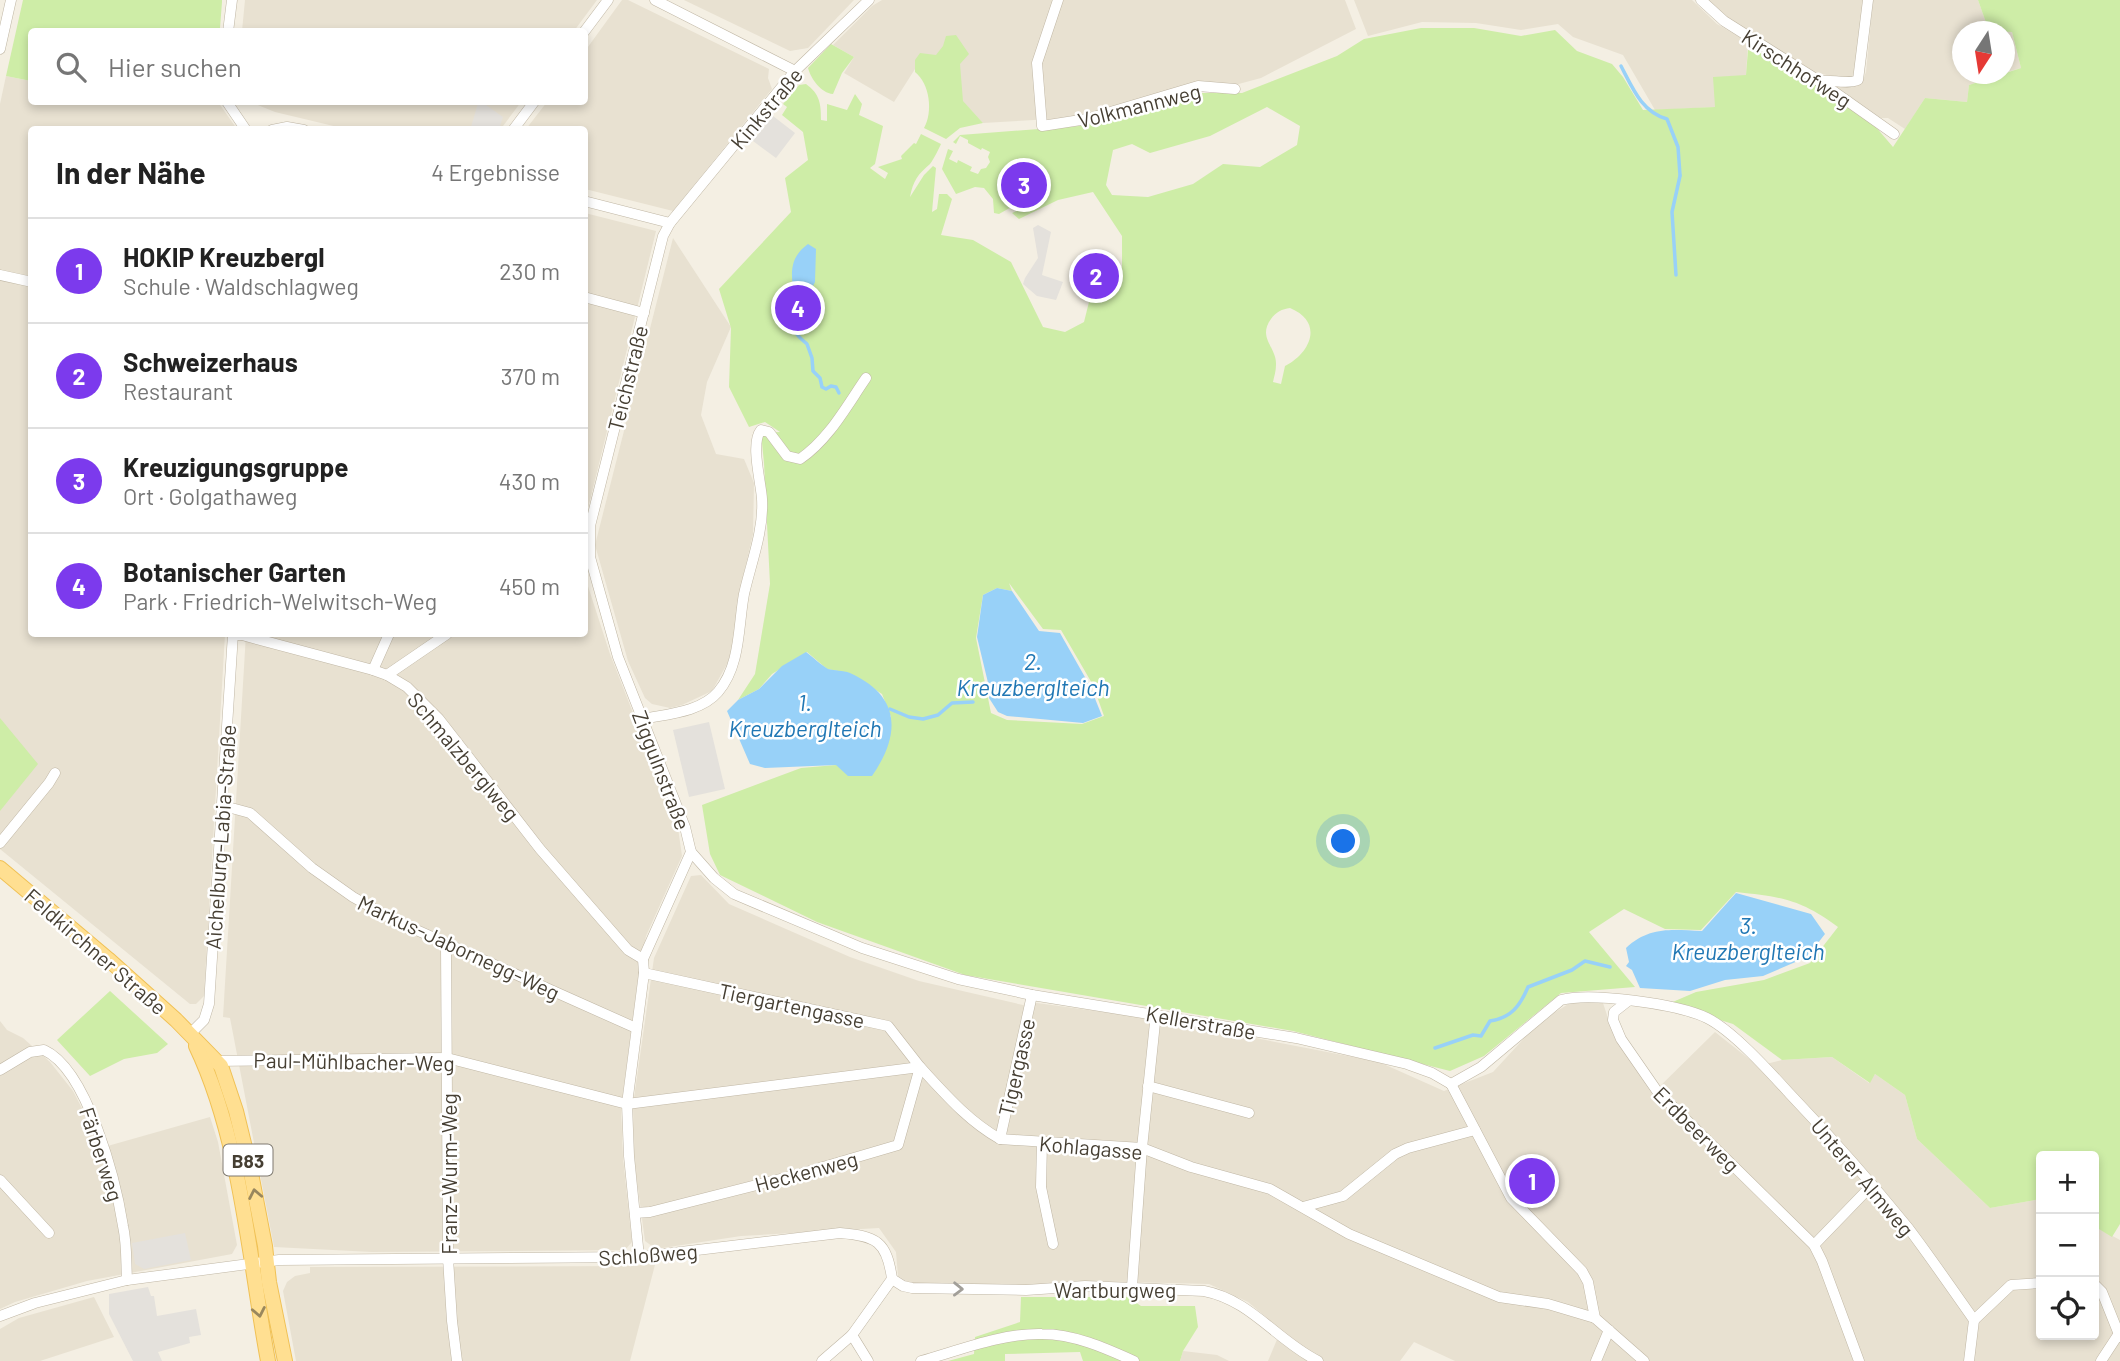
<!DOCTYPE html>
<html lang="de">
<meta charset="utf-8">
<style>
body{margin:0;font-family:Barlow,sans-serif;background:#f6f6f6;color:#222}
.controls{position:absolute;right:21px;bottom:21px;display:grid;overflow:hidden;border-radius:7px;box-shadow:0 4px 10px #0003}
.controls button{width:63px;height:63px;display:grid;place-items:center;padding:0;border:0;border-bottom:2px solid #e0e0e0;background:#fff;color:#222;font:35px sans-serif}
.compass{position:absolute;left:1952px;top:21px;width:63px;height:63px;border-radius:50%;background:#fff;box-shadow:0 4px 10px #0003;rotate:192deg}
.you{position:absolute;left:1344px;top:842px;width:24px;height:24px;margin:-18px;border:5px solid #fff;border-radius:50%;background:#1a73e8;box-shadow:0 0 0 10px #1a73e833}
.badge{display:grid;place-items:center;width:46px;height:46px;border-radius:50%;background:#7c3aed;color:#fff;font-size:23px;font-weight:700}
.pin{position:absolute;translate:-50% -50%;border:4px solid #fff;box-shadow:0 2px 7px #0006}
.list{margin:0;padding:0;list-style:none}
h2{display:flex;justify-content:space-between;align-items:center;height:91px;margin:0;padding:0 28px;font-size:30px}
h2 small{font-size:23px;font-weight:400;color:#767676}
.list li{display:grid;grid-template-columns:46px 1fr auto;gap:21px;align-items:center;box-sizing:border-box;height:105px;padding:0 28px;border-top:2px solid #e0e0e0}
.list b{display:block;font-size:26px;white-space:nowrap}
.list p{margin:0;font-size:23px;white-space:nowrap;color:#767676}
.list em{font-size:23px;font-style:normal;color:#767676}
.icon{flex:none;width:38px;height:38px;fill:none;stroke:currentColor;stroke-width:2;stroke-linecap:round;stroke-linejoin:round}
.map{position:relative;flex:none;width:2120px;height:1361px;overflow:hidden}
.search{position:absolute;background:#fff;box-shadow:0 4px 10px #0003;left:28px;top:28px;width:560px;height:77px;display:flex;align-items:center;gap:18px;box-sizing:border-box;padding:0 24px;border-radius:7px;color:#767676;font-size:26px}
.panel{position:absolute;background:#fff;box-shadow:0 4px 10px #0003;left:28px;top:126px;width:560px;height:511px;border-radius:7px}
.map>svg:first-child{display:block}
</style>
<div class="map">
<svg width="2120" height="1361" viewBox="0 0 2120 1361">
<rect width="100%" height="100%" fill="#f4efe3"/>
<!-- residential -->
<g fill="#e8e1d1">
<path d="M245,0H597L574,31H242Z"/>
<path d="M622,0H628L769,69L768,78L772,89L673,211L585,189L584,130L526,129L547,102H584L585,51Z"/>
<path d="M684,0H854L808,48L790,51Z"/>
<path d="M882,0H1345L1356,29L1261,78L1235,85L1193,83L1112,109L1070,118L983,123L922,58L894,102L844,73L854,57L833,45L872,6Z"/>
<path d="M1354,0H1692L1717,24L1748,42L1746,75L1715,107L1655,110L1623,55L1573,37L1558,24L1521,30L1476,23L1422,22L1368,36Z"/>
<path d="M1707,0H1863L1856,77L1850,80L1813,72L1727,18Z"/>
<path d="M1873,0H1978L1989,31L2012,32L2021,68L2004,73V32H1962V74H2004L1969,85L1967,102L1925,98L1905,129L1888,118H1881L1836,88L1838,84L1853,87L1862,82L1866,72Z"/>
<path d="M6,76L31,81L32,102H218L237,129L32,130V634H225L204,996L196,1004H190L0,849V104Z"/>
<path d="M250,102H521L500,130L346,129L275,112Z"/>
<path d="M585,213L656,231L585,521Z"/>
<path d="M673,238L731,327L707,382L701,415L716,454L744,459L754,483L753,534L739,594L736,637L727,664L712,691L682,705L670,708L652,704L645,698L628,661L595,545Z"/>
<path d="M585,577L610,654L678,828L682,856L646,936L639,970L621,1108L623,1158L632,1242L625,1250L372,1252L274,1247L230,1018L223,1017L246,634H584Z"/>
<path d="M701,875L729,904L850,957L919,981L1023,1005L1037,1003L1162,1020L1379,1062L1444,1091L1493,1072L1539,1022L1575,1000L1603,1003L1614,1036L1652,1094L1715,1032L1758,1066L1782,1060L1832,1057L1869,1083L1875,1074L1905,1095L1917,1139L1990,1208L2041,1199V1335H2094V1226L2120,1240V1361H1455L1414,1342L1400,1361H1268L1281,1330L1248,1302L1209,1284L1084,1281L1036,1286L909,1283L898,1276L896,1252L879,1228L741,1236L656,1249L645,1241L634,1159L633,1105L654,958L691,876Z"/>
<path d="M0,1021L7,1030L23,1038L50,1062L73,1091L85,1114L97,1149L210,1117L218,1142L237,1245L232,1254L87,1281L15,1302L0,1309Z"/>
<path d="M656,1261L630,1361H296L283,1291L287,1282L295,1276L310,1273V1267L637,1266Z"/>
<path d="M94,1297L114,1337L40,1361H0V1329L19,1318Z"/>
<path d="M1183,1351L1217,1355L1229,1361H1180Z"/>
</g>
<!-- green -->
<g fill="#ceeda7" fill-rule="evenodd">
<path d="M23,0H222V2L220,28L216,31L32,32L31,81L6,76Z"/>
<path d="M1978,0H2120V1224L2112,1237L2094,1226V1156H2041V1199L1990,1208L1917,1139L1905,1095L1875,1074L1870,1083L1832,1057L1782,1060L1733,1024L1668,1004L1696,992L1764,980L1810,963L1838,927C1800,899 1782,897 1736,892L1701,930L1665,929L1624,909L1589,932L1635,987L1561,993L1484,1056L1450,1071L1293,1031L965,975L817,922L720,875L710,854L702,805L801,768L836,765L891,717L882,694L849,673L827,669L807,652L772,674L759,689L738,700L755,674L770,584L764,463L761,433L780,432L765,422L749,427L729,387L731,328L719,289L791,212L785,178L808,160L803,132L782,115L787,107L783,104L799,85L806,84C820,94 821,104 821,120L827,121V104L847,110L855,94L862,104L859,115L883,126L875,164L870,168L885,179L888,173L878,167L902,159L901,156L914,143L916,144L921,134L941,144C938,150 934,159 930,164C918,174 913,181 910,197L924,175L933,166L936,168L932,212L937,209L939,194H947L952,199L941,235L973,240L1011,262L1043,327L1065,332L1084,322L1090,298L1114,296L1122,266V236L1093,192L1058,200L1019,219L1012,213L1040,200L1039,189L1031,185V180L1027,175L1020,176L1015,189L1020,194L1029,190L1036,193L999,214L994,213L993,199L984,188L975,187L956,194L942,169L948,149L953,151L949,159L957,163L958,160L972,167L970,171L978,174L981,169L986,168L990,162L988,157L990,152L982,148L981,150L968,143V140L960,136L956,144L953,142L960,135L1079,126L1168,102L1190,93H1242L1337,56L1364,39L1421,28H1474L1521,36L1555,30L1577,51L1612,64L1623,77L1643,110L1715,107L1713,77L1746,75L1748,50L1764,54L1817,85L1875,126L1893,147L1925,98L1967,102L1969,85L2021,68L2012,32L1989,31ZM1267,107L1300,126L1297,145L1260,167L1223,164L1193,184L1148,197L1112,195L1106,185L1113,150L1132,144L1150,153L1210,136ZM1290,308C1324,322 1311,353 1285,366L1281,384L1273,382C1274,377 1276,371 1276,365C1277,347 1257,338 1271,319C1276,312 1282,309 1290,308ZM1009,583L1043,629L1061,630L1093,685L1104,716L1082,724L1007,720L991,713L976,638L983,595L997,588L1012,591Z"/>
<path d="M956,35L969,54L960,64L963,101L983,123L960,128L946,139L924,128C933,112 930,84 915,72V60L920,53L936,55L943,46L946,36Z"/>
<path d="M831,44L854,57L842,73L833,94C821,93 811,79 808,68Z"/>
<path d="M0,718L38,764L0,811Z"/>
<path d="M110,991L168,1044L157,1053L124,1059L90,1076L57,1040Z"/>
<path d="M1021,1297H1128L1141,1306H1195L1198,1327L1183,1351L1180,1361H1083L1080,1352L1005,1354V1361H948L974,1354L975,1337L1020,1322Z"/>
</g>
<!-- parking -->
<g fill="#e4e1dc">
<path d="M478,103L486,105L503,117L499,129H480L471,127Z"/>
<path d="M773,116L795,133L776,158L753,141Z"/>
<path d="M1038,225L1051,232L1042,275L1063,282L1056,300L1037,296L1023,284L1025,278L1038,258L1033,228Z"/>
<path d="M709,722L725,789L689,797L673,730Z"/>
<path d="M185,1233L191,1260L144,1269L135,1264L132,1243Z"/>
<path d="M148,1287L151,1296H154L157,1316L196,1309L201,1335L189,1337L190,1343L158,1352L162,1361H133L109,1314V1294Z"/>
</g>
<!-- water -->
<g fill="#98d1f8">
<path d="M808,244L816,249L815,282L813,286L805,288L798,315L794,317C798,290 780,264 808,244Z"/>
<path d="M997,588L1012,591L1039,631L1060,633L1090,686L1102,716L1083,723L1007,716L998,712L989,698L990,691L977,637L983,595Z"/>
<path d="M806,652C813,657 821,665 828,669C835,671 843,670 850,673C901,696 901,734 872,776H848L836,765L765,768L750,764L727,711L738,700L759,689L782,666Z"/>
<path d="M1736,893L1811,914L1825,934L1807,957L1763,976L1725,980L1690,991L1640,988L1632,970L1626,966L1629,962L1626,948C1650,926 1671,930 1702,931Z"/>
</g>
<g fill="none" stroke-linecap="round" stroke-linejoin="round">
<!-- stream -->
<g stroke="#98d1f8" stroke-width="3.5">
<path d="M1621,66C1633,89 1642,112 1667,119L1678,147L1680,175"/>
<path d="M1676,275L1672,212L1680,176"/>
<path d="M795,317C791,332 798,336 807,344L812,358L813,371L820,378L822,387L826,389L831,386L836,387L839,393"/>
<path d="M890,709L909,717L923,719L938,715L952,703L973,702"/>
<path d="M1435,1048L1473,1035L1481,1036L1490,1021C1511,1018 1520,1006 1528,987L1572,970L1585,961L1610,967"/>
</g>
<!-- minor casing -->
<g stroke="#c0b7a5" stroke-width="11">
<g id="minor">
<path d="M655,0L795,71"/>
<path d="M1058,0L1037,63L1042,126L1087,119L1198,86L1235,89"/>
<path d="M1701,0L1724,21L1819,81L1894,134"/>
<path d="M228,32L232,0"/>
<path d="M584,32L608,0"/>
<path d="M0,49L11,0"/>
<path d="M1819,81C1832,79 1846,85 1858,80L1868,0"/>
<path d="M227,102L246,130"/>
<path d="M272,130L287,127L304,130"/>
<path d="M513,130L534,102"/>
<path d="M584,201L670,223"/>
<path d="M0,275L32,282"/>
<path d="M584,297L644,313"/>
<path d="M233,635H242L373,670L387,675L407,687L439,719L540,849L628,950L643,959"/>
<path d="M373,670L389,634"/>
<path d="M387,675L447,634"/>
<path d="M643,719C667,714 701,712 718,692C741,665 738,626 744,594C751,563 764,530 762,499C761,482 750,443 761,430L769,432L787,456L800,459C829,439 846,407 866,378"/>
<path d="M224,806L250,813L312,868L353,897L394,920L636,1028"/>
<path d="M0,843L49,783L55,773"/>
<path d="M691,852L714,878L734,894L862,948L958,979L1032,995L1296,1038L1407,1064L1432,1073L1451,1084"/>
<path d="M446,945L448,1258L452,1321L457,1361"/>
<path d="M1628,1001L1614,1012L1613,1020L1621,1039L1657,1091L1814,1245L1822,1261L1859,1361"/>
<path d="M190,1034L204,1020L209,1004L233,634"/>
<path d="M214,1061L447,1058L627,1104L920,1067C945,1094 968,1121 1000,1139L1142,1148L1191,1167L1270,1189L1349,1234L1499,1297L1548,1304L1595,1318"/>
<path d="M0,1070L30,1052L44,1050C88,1070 116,1182 123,1226C127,1244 126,1262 127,1280"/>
<path d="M1451,1084L1481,1067L1561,1000C1591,992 1678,1004 1707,1018C1733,1031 1769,1071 1789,1093C1831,1137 1871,1182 1909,1229C1931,1258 1952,1289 1974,1320L1969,1361"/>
<path d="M1451,1084L1511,1198L1582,1271L1588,1282L1595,1318L1644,1361"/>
<path d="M1148,1086L1249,1113"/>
<path d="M1000,1139L1032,995"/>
<path d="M1042,1142L1041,1187L1053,1244"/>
<path d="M0,1180L49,1233"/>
<path d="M1303,1207L1343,1196L1395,1154L1408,1148L1475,1130"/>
<path d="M635,1213L650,1212L796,1175L898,1145L920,1067L888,1026L644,973"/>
<path d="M1814,1245L1872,1185"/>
<path d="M639,1257L629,1156L627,1104L644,973L643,959L691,852L685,827L618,657L590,557V526L663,236L670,223L795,71L869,0"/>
<path d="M892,1279L903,1286L912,1288L1026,1290L1085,1286L1204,1291C1251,1300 1276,1340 1318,1361"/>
<path d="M2094,1284L2102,1292L2120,1337"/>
<path d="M1132,1287L1142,1148L1156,1013"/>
<path d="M0,1316L35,1303L127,1280L279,1260L639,1257L840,1233C876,1236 887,1241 892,1279L852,1335L822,1361"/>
<path d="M1974,1320L2011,1285L2041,1283"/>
<path d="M852,1335L868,1361"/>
<path d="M921,1361C960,1350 1002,1333 1042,1334C1074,1334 1105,1348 1134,1361"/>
<path d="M1596,1361L1609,1330"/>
<path d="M2101,1361L2118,1335"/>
</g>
</g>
<!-- primary casing -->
<g stroke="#f0c155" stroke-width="16">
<g id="primary">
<path d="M0,868L108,959L176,1020L221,1066L236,1111L250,1168L265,1246L269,1282L285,1361"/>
<path d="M196,1046C241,1140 249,1259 268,1361"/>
</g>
</g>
<!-- minor -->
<use href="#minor" stroke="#fff" stroke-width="10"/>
<!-- primary -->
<use href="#primary" stroke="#ffdf91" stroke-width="14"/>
</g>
<!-- one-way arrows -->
<defs><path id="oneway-chevron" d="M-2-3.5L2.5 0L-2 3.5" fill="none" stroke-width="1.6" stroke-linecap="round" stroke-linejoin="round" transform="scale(1.75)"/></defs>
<g stroke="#99875d">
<use href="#oneway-chevron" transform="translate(255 1194) rotate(-101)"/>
<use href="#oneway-chevron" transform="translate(259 1312) rotate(79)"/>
</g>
<use stroke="#a29f99" href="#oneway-chevron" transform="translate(958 1289) rotate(1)"/>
<g text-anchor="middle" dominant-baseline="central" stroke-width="5" stroke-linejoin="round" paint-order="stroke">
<!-- shield labels -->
<rect fill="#fff" stroke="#7e7970" stroke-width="2" x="223.5" y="1144.5" width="49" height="31" rx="5"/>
<g font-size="19" font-weight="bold" fill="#463f33">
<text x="248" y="1160">B83</text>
</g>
<!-- street labels -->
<g font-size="21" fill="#463f33" stroke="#fff">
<text transform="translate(1797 68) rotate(33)">Kirschhofweg</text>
<text transform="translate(1139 105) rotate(-14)">Volkmannweg</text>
<text transform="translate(766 108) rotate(-50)">Kinkstraße</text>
<text transform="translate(627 378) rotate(-76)">Teichstraße</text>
<text transform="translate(464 756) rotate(50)">Schmalzberglweg</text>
<text transform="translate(662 770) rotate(69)">Ziggulnstraße</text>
<text transform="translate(220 837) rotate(-86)">Aichelburg-Labia-Straße</text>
<text transform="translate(459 947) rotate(25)">Markus-Jabornegg-Weg</text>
<text transform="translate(96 951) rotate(41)">Feldkirchner Straße</text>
<text transform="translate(792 1005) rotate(12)">Tiergartengasse</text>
<text transform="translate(1201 1022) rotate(10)">Kellerstraße</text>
<text transform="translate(354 1061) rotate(1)">Paul-Mühlbacher-Weg</text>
<text transform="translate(1016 1067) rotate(-77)">Tigergasse</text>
<text transform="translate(1697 1129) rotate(45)">Erdbeerweg</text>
<text transform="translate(1091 1147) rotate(5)">Kohlagasse</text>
<text transform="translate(102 1154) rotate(72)">Färberweg</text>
<text transform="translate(806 1171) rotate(-15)">Heckenweg</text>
<text transform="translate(448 1174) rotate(-90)">Franz-Wurm-Weg</text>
<text transform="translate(1863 1177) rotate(50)">Unterer Almweg</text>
<text transform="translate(648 1254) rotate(-4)">Schloßweg</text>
<text x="1115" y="1289">Wartburgweg</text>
</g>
<!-- water labels -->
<g font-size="23" font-style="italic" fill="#2077b4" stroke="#fff">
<text x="1033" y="661">2.<tspan x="1033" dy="26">Kreuzberglteich</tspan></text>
<text x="805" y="702">1.<tspan x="805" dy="26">Kreuzberglteich</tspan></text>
<text x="1748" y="925">3.<tspan x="1748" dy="26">Kreuzberglteich</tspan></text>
</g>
</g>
</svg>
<div class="controls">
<button>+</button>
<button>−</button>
<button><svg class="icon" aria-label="locate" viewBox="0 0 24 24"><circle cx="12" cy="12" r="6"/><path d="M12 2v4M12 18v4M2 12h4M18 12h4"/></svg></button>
</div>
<svg class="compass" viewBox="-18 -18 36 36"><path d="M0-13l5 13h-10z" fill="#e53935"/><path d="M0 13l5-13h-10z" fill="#767676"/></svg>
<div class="you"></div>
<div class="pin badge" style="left:1532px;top:1181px">1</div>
<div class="pin badge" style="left:1096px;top:276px">2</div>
<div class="pin badge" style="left:1024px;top:185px">3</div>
<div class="pin badge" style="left:798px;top:308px">4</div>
<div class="search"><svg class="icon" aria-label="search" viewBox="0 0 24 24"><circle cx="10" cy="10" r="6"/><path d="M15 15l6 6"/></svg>Hier suchen</div>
<section class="panel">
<h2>In der Nähe<small>4 Ergebnisse</small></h2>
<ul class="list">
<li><span class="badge">1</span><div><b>HOKIP Kreuzbergl</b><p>Schule · Waldschlagweg</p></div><em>230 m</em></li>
<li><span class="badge">2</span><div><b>Schweizerhaus</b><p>Restaurant</p></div><em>370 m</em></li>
<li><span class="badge">3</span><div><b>Kreuzigungsgruppe</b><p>Ort · Golgathaweg</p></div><em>430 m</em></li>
<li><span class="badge">4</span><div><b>Botanischer Garten</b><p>Park · Friedrich-Welwitsch-Weg</p></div><em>450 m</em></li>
</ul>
</section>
</div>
